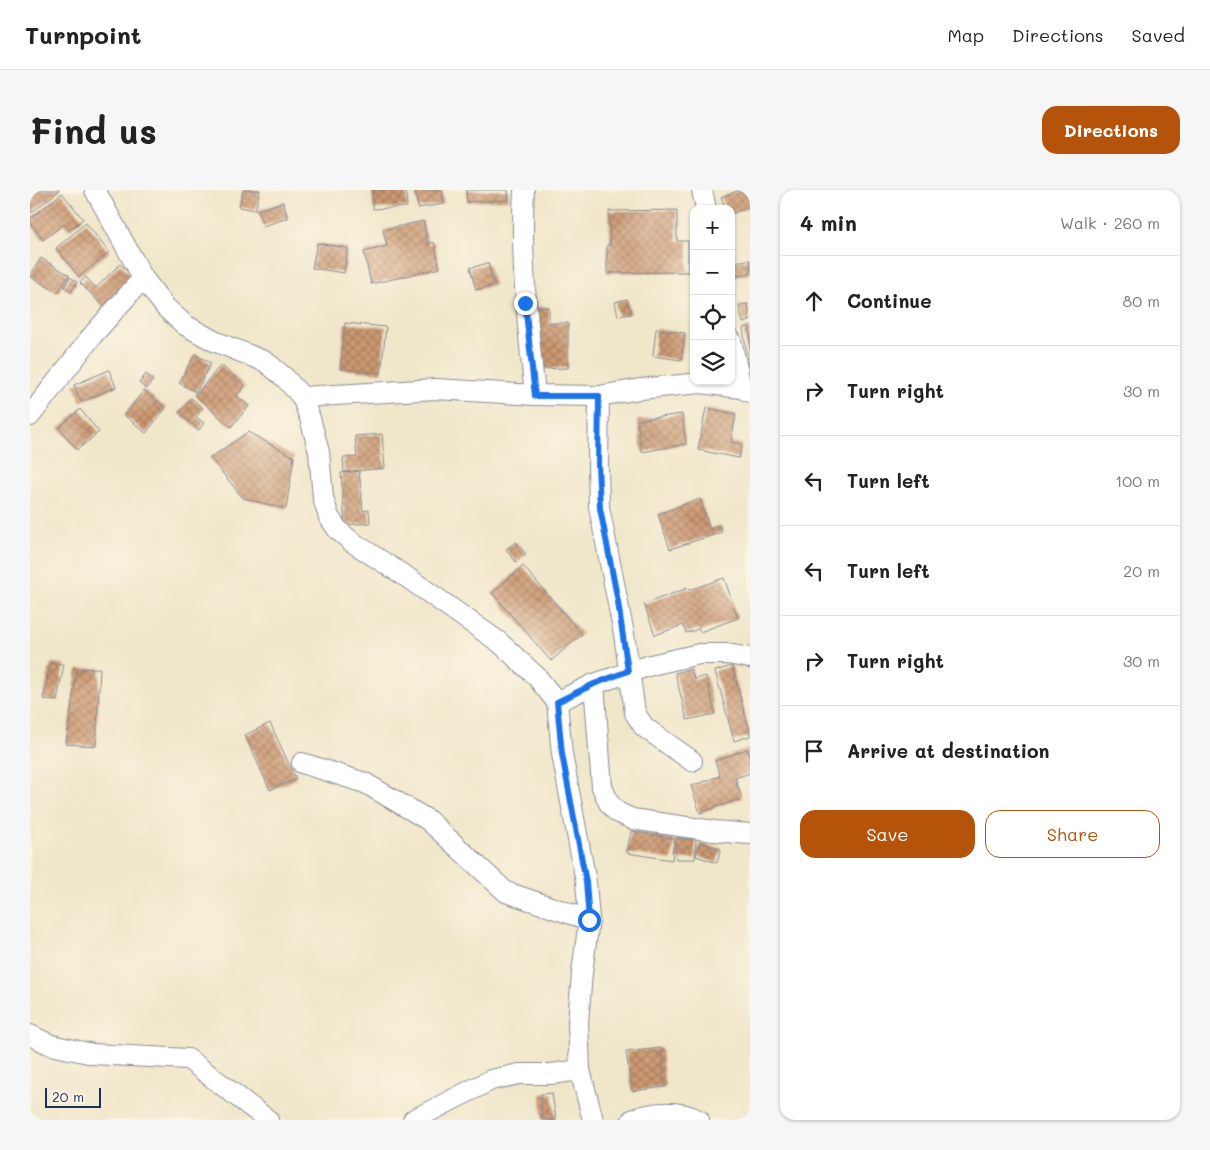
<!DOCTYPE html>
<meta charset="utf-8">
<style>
body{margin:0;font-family:Mali,sans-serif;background:#f6f6f6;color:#222}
.controls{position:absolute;right:15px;top:15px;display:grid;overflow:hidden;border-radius:10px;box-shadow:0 1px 4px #0004}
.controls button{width:45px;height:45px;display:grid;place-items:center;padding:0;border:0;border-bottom:1px solid #e0e0e0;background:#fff;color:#222;font:25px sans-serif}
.scale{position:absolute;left:15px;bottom:12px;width:56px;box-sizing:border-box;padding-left:5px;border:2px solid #1b2f5e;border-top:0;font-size:14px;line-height:18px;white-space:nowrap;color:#1b2f5e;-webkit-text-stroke:4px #fcf5e5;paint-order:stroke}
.stop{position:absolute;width:15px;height:15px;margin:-11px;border:4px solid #1a73e8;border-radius:50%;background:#fff}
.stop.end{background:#1a73e8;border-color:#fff;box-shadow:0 1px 5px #0008}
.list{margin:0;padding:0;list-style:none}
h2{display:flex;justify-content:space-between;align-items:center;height:65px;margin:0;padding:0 20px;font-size:21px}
h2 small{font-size:16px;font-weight:400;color:#767676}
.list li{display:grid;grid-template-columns:32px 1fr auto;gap:15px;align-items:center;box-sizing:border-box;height:90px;padding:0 20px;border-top:1px solid #e0e0e0}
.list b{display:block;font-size:19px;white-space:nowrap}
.list em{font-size:16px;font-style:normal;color:#767676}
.actions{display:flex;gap:10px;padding:15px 20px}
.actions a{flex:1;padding:11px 0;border:1px solid #b45309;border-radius:15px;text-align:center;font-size:18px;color:#b45309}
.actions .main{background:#b45309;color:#fff}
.icon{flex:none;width:28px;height:28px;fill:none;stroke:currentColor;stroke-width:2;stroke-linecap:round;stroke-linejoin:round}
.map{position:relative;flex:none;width:720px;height:930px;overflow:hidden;border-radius:15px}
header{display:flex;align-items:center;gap:30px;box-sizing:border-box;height:70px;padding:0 25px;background:#fff;border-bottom:1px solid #e0e0e0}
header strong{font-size:24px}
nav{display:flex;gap:28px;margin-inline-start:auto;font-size:18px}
.intro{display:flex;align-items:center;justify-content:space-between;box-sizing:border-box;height:120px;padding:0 30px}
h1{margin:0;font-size:35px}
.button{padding:12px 22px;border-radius:15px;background:#b45309;color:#fff;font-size:18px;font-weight:700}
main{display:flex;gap:30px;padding:0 30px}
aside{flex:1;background:#fff;border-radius:15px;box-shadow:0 1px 4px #0004}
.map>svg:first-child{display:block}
</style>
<header>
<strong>Turnpoint</strong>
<nav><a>Map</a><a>Directions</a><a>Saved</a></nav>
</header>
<div class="intro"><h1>Find us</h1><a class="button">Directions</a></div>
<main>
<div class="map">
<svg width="720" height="930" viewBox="0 0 720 930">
<defs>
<pattern id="building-cross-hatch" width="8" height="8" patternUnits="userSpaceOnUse" patternTransform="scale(1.25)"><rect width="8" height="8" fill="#cd9972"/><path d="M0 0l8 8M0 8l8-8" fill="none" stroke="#a67d61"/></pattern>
</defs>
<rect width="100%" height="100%" fill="#fcf5e5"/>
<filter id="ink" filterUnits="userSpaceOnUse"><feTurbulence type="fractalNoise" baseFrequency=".02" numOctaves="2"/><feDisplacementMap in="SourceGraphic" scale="10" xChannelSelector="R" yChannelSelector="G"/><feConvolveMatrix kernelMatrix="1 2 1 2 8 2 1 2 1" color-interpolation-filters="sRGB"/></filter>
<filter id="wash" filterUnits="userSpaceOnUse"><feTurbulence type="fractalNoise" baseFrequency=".0096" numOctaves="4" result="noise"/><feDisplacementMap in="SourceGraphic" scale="20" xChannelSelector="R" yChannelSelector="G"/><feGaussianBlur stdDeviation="1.12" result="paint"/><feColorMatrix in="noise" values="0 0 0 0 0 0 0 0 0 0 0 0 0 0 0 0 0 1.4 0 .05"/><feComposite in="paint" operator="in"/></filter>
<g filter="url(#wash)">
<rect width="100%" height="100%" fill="#f0e6c9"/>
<g id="blocks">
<!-- building -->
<g fill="url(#building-cross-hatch)">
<path d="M0,0H30L1,23Z"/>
<path d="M213,0H230L225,20L209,17Z"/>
<path d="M342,0H376L377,17L343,19Z"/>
<path d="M385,0H412L414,14L388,18Z"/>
<path d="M436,0H478L479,10L437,12Z"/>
<path d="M710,0H720V17L701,24V19H696L691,7Z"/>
<path d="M32,3L53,29L39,40L34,34L13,50L0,33V29Z"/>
<path d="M253,12L258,28L233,36L228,20Z"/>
<path d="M647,20V51H658V82L577,83V55H580L579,21Z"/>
<path d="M393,31L398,54L404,52L410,78L341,94L334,62L357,56L353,40Z"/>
<path d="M56,33L79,62L49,87L26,58Z"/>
<path d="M287,53L318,58L314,83L282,78Z"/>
<path d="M11,68L39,85L28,103L0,86Z"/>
<path d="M720,70V84L703,87L701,72Z"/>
<path d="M458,73L464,95L446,100L440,78Z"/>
<path d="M90,74L107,91L78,121L50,93L56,87L66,98Z"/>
<path d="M40,87L47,92L41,102L34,97Z"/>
<path d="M597,109L601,124L588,126L585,112Z"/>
<path d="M718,114L720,131L713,133L709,116Z"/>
<path d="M504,117H519V133H538V178L505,179Z"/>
<path d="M315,133L356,137L351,183L310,179Z"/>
<path d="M720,137V178H719L713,138Z"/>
<path d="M626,139L655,143L651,170L623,166Z"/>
<path d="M165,164L181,173L166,202L149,193Z"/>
<path d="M191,175L215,196L207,206L219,216L201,237L165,205Z"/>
<path d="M79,180L86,197L51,212L44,195Z"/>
<path d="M116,184L123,190L116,199L109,193Z"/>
<path d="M114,200L136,218L116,243L94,225Z"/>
<path d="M161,208L173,218L166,227L174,233L169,240L149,223Z"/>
<path d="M676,218L706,224L701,252L712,254L709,268L668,260Z"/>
<path d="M50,219L69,242L47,260L29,238Z"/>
<path d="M652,224L656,254L612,262L607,230Z"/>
<path d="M218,242L264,267L256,319L213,308L180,268Z"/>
<path d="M352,244L355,278L314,282L313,268L327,267L325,246Z"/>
<path d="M329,281L333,321L339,320L340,333L315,335L311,283Z"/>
<path d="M670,309L680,339L690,335L692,342L640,359L628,324Z"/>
<path d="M486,352L496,364L486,372L476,359Z"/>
<path d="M493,376L552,444L521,471L462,403Z"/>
<path d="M694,388L708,428L670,442L669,439L656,443L653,435L625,445L614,414L658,398L659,400Z"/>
<path d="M21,473L34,474L27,511L13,509Z"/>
<path d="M702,476L720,543V546L704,551L685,481Z"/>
<path d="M70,478L66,556L36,554L47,479Z"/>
<path d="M661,479L664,489L676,486L685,524L657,530L645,483Z"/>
<path d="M240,533L266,589L240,600L215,545Z"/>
<path d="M717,559L720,567V583L705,588L712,608L670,623L661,596L690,586L685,571Z"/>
<path d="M601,641L645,649L642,670L597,663Z"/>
<path d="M646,649H666L665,669H646Z"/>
<path d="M670,653L691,659L687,673L666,666Z"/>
<path d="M631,858L635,897L602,901L596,862Z"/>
<path d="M522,903L526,930H512L511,904Z"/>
</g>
</g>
</g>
<g filter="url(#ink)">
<use href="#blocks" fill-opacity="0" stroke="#868a94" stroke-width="1"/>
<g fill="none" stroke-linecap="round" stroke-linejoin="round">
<!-- minor casing -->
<g stroke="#868a94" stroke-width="22">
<g id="minor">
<path d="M65,0L113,88L136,118L155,135L184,151L236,172L255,188L272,207L280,228L289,262L293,308L299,327L308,340L322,352L378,388L469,452L506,486L527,512L532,564L556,692L559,730L552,783L548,833L550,880L563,930"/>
<path d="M494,0C490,69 498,137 505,205"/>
<path d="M672,0L676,19"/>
<path d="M701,150L711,198"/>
<path d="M569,206L568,275L569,317L594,444L605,523L614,537L662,571"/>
<path d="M272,207L406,199L505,205L569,206L610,199L671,193L711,198L720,202"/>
<path d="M0,226L62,146L113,88"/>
<path d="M564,494L572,597L579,613L587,622L602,629L684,641L720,644"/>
<path d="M527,512L564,494L621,475L669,464H697L720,468"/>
<path d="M272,573L335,593L398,630L476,702L559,730"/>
<path d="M0,845L21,855L63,864L158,869L238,930"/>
<path d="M383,930L461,890L489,884H521L550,880"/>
<path d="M602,930C621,921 649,920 669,930"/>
</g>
</g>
<!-- minor -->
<use href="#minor" stroke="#fff" stroke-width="20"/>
</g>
</g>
<g fill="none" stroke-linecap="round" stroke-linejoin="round" filter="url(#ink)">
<!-- route -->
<path stroke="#1a73e8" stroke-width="6" d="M495,113L505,206H569L568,275L570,318L588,412L598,481L564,494L527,512L532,564L556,692L559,730"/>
</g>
</svg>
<div class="controls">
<button>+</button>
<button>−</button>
<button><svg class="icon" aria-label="locate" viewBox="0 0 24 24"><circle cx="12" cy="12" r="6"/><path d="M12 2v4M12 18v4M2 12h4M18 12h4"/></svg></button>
<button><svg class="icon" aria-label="layers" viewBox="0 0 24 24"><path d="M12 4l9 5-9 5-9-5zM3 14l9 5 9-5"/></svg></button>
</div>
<div class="scale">20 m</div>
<div class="stop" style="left:559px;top:730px"></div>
<div class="stop end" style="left:495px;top:113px"></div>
</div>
<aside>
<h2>4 min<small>Walk · 260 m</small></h2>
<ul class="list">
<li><svg class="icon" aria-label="ahead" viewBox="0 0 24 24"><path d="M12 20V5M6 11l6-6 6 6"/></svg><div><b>Continue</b></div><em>80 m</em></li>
<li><svg class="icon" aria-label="right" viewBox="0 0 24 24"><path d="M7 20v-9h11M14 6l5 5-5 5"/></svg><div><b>Turn right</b></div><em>30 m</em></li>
<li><svg class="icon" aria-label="left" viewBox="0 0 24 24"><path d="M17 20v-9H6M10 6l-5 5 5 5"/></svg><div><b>Turn left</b></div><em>100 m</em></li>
<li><svg class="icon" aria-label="left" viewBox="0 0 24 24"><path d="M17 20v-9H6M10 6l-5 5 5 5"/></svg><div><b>Turn left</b></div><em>20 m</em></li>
<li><svg class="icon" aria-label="right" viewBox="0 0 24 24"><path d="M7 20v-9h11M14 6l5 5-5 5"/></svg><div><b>Turn right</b></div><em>30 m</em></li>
<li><svg class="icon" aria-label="arrive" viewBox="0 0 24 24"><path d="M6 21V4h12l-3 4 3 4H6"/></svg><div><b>Arrive at destination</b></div></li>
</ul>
<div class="actions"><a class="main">Save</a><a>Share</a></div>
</aside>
</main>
